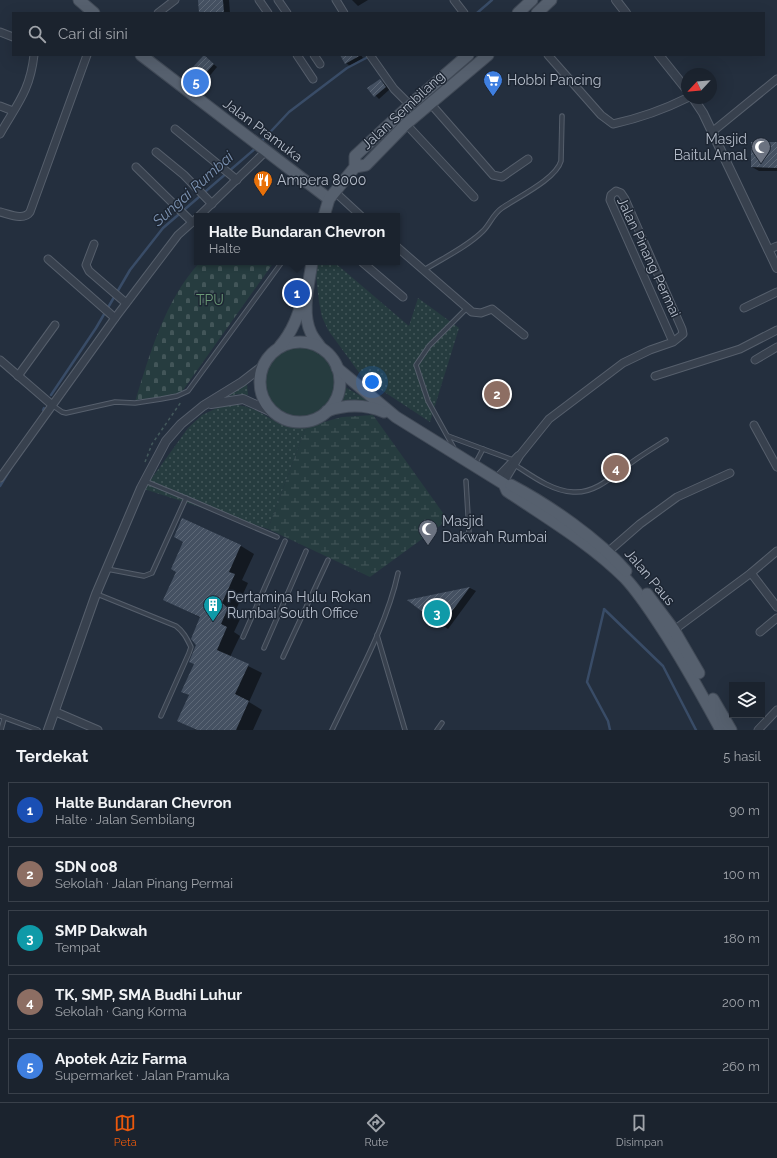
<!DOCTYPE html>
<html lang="id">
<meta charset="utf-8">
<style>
body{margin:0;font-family:Raleway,sans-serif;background:#242b36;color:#f1f3f6}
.controls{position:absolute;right:12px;bottom:12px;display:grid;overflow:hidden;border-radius:0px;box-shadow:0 4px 16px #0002}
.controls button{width:36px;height:36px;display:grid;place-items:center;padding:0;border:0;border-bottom:1px solid #39404a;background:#1b232e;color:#f1f3f6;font:20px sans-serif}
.compass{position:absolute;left:681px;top:68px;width:36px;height:36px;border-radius:50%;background:#1b232e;box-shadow:0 4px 16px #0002;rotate:244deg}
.you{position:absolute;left:372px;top:382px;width:14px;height:14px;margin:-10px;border:3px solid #fff;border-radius:50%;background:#1a73e8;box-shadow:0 0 0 6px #1a73e833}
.badge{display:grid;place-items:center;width:26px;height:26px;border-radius:50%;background:#ea580c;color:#fff;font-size:13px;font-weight:700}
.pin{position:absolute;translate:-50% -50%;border:2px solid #fff;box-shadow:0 1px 4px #0006}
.popup{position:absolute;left:194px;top:213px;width:206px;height:52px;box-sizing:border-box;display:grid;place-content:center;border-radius:0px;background:#1b232e;filter:drop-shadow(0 1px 3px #0005);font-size:13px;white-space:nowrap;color:#a0a4aa}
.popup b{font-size:15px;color:#f1f3f6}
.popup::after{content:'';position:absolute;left:50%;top:100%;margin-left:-8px;border:8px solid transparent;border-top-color:#1b232e}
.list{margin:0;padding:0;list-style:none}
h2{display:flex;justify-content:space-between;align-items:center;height:52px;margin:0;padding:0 16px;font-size:17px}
h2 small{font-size:13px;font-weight:400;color:#a0a4aa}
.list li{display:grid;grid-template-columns:26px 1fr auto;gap:12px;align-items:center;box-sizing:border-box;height:56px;margin:0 8px 8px;padding:0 8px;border:1px solid #39404a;border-radius:0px}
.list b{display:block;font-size:15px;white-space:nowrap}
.list p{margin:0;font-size:13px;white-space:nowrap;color:#a0a4aa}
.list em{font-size:13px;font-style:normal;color:#a0a4aa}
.icon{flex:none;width:22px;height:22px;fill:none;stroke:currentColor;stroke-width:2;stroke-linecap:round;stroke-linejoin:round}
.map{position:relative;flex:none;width:777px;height:730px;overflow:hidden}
.search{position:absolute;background:#1b232e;box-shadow:0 4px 16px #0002;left:12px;right:12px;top:12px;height:44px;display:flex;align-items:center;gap:10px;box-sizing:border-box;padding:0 14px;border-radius:0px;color:#a0a4aa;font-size:15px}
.sheet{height:372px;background:#1b232e}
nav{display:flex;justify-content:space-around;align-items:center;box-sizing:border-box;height:56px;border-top:1px solid #39404a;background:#1b232e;font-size:11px;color:#a0a4aa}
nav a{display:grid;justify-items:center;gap:2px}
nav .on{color:#ea580c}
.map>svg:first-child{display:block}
</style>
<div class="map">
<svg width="777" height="730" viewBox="0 0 777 730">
<defs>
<pattern id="grass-dots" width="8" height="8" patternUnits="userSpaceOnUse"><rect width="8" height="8" fill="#263c3f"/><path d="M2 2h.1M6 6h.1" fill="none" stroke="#435659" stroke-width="1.8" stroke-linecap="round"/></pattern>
<pattern id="wetland-marsh" width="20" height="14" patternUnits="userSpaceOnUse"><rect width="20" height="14" fill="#263c3f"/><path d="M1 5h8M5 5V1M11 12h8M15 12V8" fill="none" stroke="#435659"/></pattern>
<pattern id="cemetery-stones" width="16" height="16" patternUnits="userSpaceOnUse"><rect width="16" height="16" fill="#263c3f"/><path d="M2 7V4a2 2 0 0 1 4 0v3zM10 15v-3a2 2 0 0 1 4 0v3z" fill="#435659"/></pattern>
<pattern id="building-hatch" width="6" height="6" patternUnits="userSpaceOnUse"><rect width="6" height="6" fill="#455162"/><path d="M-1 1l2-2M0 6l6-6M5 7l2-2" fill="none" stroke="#5d6877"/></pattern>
</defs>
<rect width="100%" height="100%" fill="#242f3e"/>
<!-- grass -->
<g fill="url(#grass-dots)">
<path d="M318,262H334L409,326L418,298L459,328L430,422L363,378L328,330L322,317L319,302L316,275Z"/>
<path d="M247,384L248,395L237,394L221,399Z"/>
<path d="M345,387L375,404L355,400L340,402Z"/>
<path d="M221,406C228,406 236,404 243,406C267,411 279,432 306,427L268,529L144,489L188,428L202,415Z"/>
</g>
<!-- wetland -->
<path fill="url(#wetland-marsh)" d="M373,415L448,520L370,577L268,529L306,427L342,417Z"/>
<!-- cemetery -->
<path fill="url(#cemetery-stones)" d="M200,262H274L181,393L135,402C150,353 165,300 200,262Z"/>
<!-- park -->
<circle fill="#263c3f" cx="300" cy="381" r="35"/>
<!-- shadow -->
<g fill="#0007">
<path d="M199,0H229L230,13H200Z"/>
<path d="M352,0H368L358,6Z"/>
<path d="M341,55H361L363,58L350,66L346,63Z"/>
<path d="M204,56L217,67L207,79L194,68Z"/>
<path d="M380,80L390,89L379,99L368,88Z"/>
<path d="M777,143V171H759L752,167Z"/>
<path d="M241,546L254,554L242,580L248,583L235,612L241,617L234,632L240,636L230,657L262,673L249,702L262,710L253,730H196L178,720L190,696L183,692L195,664L201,618L164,599Z"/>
<path d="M470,588L476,591L448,629L409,601Z"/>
</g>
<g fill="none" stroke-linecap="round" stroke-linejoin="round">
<!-- stream -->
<g stroke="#394c67" stroke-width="2.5">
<path d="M477,13L492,0"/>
<path d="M260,143L289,112L347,68L370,56"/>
<path d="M51,395L96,328L130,270L163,228L257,147"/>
<path d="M43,410L44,408"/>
<path d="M0,486L11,468"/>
<path d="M604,609L663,666L696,730"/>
<path d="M604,610L587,682L608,721L610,730"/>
</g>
</g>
<!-- building -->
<g fill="url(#building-hatch)">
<path d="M198,0H223L224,13H199Z"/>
<path d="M204,55L214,64L202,77L192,68Z"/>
<path d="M340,55H361L345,64Z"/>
<path d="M380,79L386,87L374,97L367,88Z"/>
<path d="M751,142H777V168L751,167Z"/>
<path d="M182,518L241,545L229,572L235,574L222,603L228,608L221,624L227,627L217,650L249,664L235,694L249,701L236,730H197L177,721L189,695L181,692L194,664L189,662L196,645L191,639L200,617L163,600L176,572L171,569L183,542L174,537Z"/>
<path d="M470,587L441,626L407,600Z"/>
</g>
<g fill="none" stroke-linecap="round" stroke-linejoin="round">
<!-- service casing -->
<g stroke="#565f6c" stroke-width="5.5">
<g id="service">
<path d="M424,270C443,258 467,247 483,231C490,224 493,214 502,208C518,197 556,179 561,161L562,116"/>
<path d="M52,405L62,412L66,413L115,402L135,403L161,399L177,396L188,391L282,262"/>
<path d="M448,436L483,449"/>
<path d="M455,450L428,401L416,365L429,346L467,308"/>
<path d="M475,464L483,449L513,460"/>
<path d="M515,465C532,476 552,491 573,492C597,494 617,472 635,460C645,453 655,447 666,440"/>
<path d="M145,481L186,498"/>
<path d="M453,537L467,535L469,532L466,481"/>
<path d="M107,569L144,576L152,573L186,498L277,537"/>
<path d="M97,594L176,626C184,632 187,639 191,647L189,653L161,716"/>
<path d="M377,635L405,730"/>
<path d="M243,637L285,541"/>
<path d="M264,648L306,551"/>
<path d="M283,657L328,560"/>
<path d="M0,716L38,730"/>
<path d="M1,730L4,719"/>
<path d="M332,730C355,681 387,625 398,573"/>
<path d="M437,730L442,723"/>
</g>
</g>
<!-- minor casing -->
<g stroke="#565f6c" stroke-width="9">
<g id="minor">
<path d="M259,0L268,13"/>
<path d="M278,0L287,13"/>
<path d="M336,0L344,13"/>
<path d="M454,0L464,13"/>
<path d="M158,13L175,0"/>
<path d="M0,32L13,37"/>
<path d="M297,55L313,79"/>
<path d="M314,55L320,64"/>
<path d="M370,55L394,89L410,105"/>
<path d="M548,55L601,115L613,124C640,118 663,110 687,98"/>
<path d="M430,103L493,175L502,177L528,159"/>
<path d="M0,106L13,111"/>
<path d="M406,124L474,197"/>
<path d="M175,129L237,180"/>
<path d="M712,132L777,79"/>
<path d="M0,134C17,104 30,91 34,55"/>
<path d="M156,152L184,175L212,204"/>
<path d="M136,167L192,222"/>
<path d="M335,192L361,216"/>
<path d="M0,212C9,214 24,221 30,212L87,55"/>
<path d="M199,216L266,151"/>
<path d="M94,244L86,265L89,271L126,303"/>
<path d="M397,247L472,312L481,313L492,309L524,335"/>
<path d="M768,250L777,246"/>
<path d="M48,259L115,318"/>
<path d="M362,262L403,297"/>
<path d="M744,308L777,292"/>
<path d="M0,360L51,404"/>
<path d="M755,360L777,347"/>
<path d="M18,376L55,325"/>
<path d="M655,376L740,349L777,330"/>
<path d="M754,425L777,467"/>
<path d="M0,478L115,318L178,235L197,218"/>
<path d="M496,479L518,456"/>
<path d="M503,483L520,455L549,419L623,363L650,350L673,342L683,334L682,329L625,199L621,193L616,191L611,195L610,200L673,342"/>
<path d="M609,551L640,524L677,497L730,473"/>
<path d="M751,573L777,607"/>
<path d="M674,630L751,573L777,551"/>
<path d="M760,632L777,618"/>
<path d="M56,712L98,730"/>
<path d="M758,730L777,710"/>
</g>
</g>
<!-- tertiary casing -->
<g stroke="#565f6c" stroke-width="10">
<g id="tertiary">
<path d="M616,0L626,13"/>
<path d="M659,55L687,90"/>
<path d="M693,98L703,113L777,268"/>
<path d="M211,404L243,399L274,413"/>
<path d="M48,730L96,594L141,488L166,441L181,424L203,406L242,382L264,365"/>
</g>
</g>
<!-- primary casing -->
<g stroke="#414a57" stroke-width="13">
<g id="primary">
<path d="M79,0L94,13"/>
<path d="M518,13L532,0"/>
<path d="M537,13L551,0"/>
<path d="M141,55L329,199"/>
<path d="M355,167L366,165L406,124L488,55"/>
<path d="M324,216L329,199L355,167V156L410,105L468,55"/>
<path d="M312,262C309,284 301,312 311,333C313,338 318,343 321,348"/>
<circle cx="300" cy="382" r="40"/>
<path d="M280,346C293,331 298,315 304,296"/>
<path d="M337,368L396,417L504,484L507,491C547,518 591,544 625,578C639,593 650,610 661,627C683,660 702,695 721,730"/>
<path d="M327,411C347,404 365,404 384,412"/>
<path d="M511,485C549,505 598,539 626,571"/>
<path d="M647,594L674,630L699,673"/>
<path d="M713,699L731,730"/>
</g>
</g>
<!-- path -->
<path stroke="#44595c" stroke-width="1.5" stroke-dasharray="3 3" stroke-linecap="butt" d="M145,462L152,444L181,402"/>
<!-- service -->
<use href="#service" stroke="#38414e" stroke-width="3.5"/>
<!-- minor -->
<use href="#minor" stroke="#38414e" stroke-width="7"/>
<!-- tertiary -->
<use href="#tertiary" stroke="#38414e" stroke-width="8"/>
<!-- primary -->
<use href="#primary" stroke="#56606e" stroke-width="11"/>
</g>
<!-- icons -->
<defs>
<g id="supermarket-pin" transform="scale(1)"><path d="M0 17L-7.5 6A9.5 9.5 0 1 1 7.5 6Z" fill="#3f7fe0" stroke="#1d2633"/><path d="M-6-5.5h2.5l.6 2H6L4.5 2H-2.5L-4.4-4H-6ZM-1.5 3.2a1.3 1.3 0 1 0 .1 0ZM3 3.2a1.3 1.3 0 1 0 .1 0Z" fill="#fff"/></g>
<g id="mosque-pin" transform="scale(1)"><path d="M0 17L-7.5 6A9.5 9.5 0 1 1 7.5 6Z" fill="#6b7280" stroke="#1d2633"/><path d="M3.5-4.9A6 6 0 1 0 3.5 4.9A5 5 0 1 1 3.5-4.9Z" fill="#fff"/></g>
<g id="restaurant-pin" transform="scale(1)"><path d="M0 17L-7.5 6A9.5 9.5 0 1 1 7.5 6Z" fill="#e8710a" stroke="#1d2633"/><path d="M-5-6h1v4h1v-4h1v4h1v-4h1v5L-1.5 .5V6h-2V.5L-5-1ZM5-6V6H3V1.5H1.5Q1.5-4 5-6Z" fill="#fff"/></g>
<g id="building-pin" transform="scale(1)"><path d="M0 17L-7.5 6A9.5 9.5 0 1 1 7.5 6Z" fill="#0f9aa8" stroke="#1d2633"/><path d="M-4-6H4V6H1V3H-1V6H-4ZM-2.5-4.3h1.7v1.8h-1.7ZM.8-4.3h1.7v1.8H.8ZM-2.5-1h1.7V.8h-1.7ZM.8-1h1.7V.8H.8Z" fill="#fff"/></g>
</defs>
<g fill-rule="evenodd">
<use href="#supermarket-pin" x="493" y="80"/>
<use href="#mosque-pin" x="761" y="147"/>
<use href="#restaurant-pin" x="263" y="180"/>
<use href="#mosque-pin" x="428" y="529"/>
<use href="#building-pin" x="213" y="605"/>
</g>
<g text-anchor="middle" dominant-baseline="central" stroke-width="3" stroke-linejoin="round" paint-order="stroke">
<!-- poi labels -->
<g font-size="14" fill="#b4bcc9" stroke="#1d2633" text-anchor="start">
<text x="507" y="80">Hobbi Pancing</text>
<text x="747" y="139" text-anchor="end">Masjid<tspan x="747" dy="16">Baitul Amal</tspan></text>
<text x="277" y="180">Ampera 8000</text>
<text x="442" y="521">Masjid<tspan x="442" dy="16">Dakwah Rumbai</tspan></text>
<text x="227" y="597">Pertamina Hulu Rokan<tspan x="227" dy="16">Rumbai South Office</tspan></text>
</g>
<!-- street labels -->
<g font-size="14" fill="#b4bcc9" stroke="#1d2633">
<text transform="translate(403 110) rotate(-43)">Jalan Sembilang</text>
<text transform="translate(263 130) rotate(37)">Jalan Pramuka</text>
<text transform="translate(649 257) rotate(65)">Jalan Pinang Permai</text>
<text transform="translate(650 577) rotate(50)">Jalan Paus</text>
</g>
<!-- park labels -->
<g font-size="14" fill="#6b9a76" stroke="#1d2633">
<text x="210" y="300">TPU</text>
</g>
<!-- water labels -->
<g font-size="15" font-style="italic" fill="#7c92b1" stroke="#1d2633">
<text transform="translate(193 189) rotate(-42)">Sungai Rumbai</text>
</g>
</g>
</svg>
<div class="controls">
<button><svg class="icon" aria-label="layers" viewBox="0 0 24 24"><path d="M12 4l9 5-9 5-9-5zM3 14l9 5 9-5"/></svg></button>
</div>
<svg class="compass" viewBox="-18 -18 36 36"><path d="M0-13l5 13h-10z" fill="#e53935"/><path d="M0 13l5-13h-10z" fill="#a0a4aa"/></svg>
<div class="you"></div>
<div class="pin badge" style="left:297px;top:293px;background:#1a4fb4">1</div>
<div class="popup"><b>Halte Bundaran Chevron</b>Halte</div>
<div class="pin badge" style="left:497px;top:394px;background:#8d6e63">2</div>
<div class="pin badge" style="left:437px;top:613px;background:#0f9aa8">3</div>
<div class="pin badge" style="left:616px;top:468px;background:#8d6e63">4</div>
<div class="pin badge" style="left:196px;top:82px;background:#3f7fe0">5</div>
<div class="search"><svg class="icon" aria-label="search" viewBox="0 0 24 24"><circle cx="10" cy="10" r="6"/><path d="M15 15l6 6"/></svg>Cari di sini</div>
</div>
<section class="sheet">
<h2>Terdekat<small>5 hasil</small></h2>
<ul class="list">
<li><span class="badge" style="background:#1a4fb4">1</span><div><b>Halte Bundaran Chevron</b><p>Halte · Jalan Sembilang</p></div><em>90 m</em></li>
<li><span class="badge" style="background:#8d6e63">2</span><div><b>SDN 008</b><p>Sekolah · Jalan Pinang Permai</p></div><em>100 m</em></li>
<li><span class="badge" style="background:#0f9aa8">3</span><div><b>SMP Dakwah</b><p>Tempat</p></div><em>180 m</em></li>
<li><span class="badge" style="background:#8d6e63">4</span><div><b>TK, SMP, SMA Budhi Luhur</b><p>Sekolah · Gang Korma</p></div><em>200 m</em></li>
<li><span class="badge" style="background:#3f7fe0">5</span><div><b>Apotek Aziz Farma</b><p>Supermarket · Jalan Pramuka</p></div><em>260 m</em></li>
</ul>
</section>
<nav>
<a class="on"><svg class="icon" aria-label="map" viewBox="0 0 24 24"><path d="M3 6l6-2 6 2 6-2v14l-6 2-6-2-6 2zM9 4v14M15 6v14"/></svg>Peta</a>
<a><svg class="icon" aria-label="directions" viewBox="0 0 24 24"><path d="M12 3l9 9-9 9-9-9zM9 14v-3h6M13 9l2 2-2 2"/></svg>Rute</a>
<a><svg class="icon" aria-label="saved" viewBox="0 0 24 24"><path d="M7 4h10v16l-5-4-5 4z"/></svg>Disimpan</a>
</nav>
